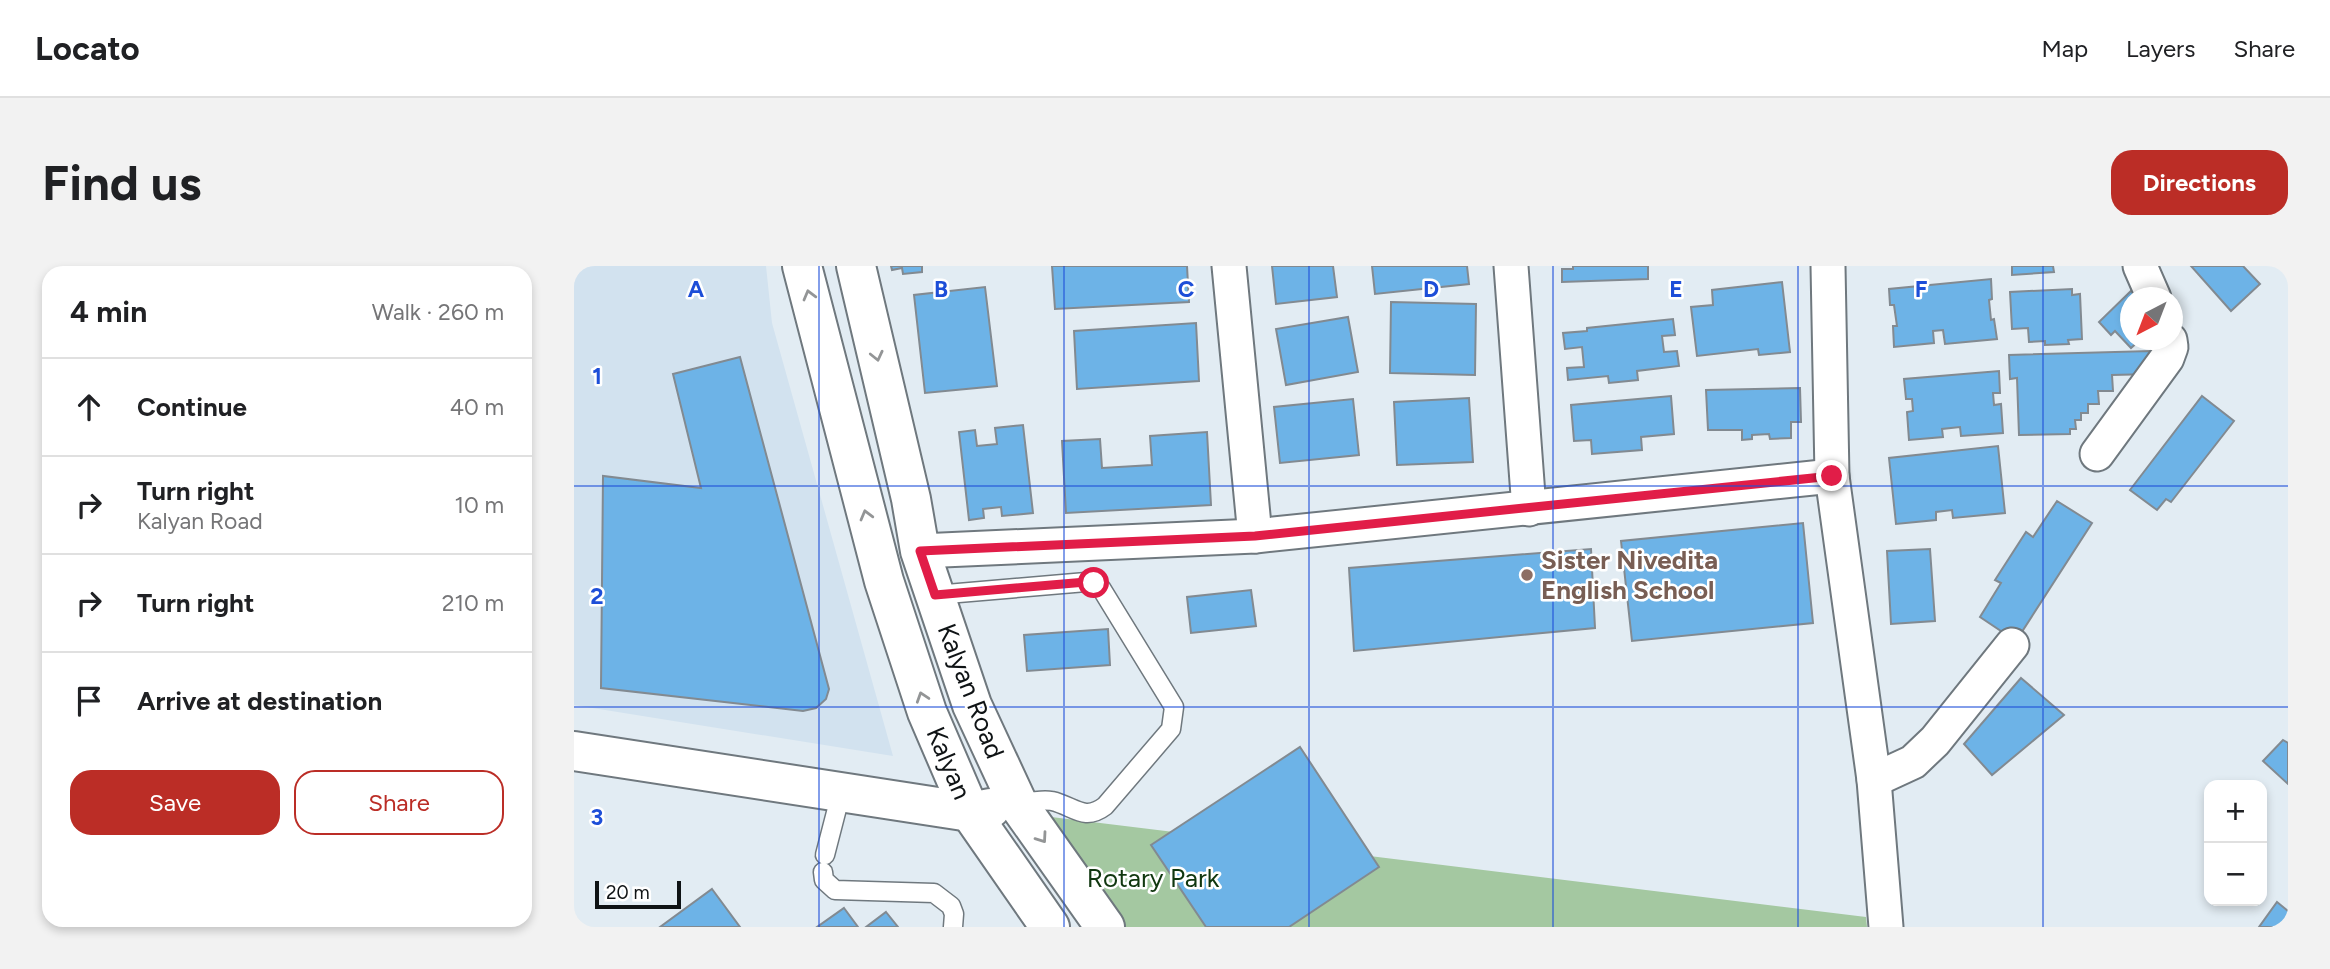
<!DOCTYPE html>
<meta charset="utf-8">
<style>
body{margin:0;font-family:Figtree,sans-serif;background:#f2f2f2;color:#202124}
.controls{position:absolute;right:21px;bottom:21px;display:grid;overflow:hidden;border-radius:14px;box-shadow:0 4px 10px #0003}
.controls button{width:63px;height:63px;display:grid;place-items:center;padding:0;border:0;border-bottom:2px solid #e0e0e0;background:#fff;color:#202124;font:35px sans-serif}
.compass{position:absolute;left:1546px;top:21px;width:63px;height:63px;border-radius:50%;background:#fff;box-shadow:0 4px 10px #0003;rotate:222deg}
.scale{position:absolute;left:21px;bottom:18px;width:86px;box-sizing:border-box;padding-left:7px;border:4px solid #0f1315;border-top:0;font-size:19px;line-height:24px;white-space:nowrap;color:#0f1315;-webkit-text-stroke:5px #fff;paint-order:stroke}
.stop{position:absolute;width:21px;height:21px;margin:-16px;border:5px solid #e11d48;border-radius:50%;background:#fff}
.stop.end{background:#e11d48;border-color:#fff;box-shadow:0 2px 7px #0008}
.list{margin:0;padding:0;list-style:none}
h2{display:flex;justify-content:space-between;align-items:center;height:91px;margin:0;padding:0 28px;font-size:30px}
h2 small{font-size:23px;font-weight:400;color:#757577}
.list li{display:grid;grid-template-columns:46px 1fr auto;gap:21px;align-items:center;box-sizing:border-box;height:98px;padding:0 28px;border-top:2px solid #e0e0e0}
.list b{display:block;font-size:26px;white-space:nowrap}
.list p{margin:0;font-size:23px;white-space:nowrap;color:#757577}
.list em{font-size:23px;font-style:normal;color:#757577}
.actions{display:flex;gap:14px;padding:21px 28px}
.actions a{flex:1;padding:16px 0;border:2px solid #bb2d26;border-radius:21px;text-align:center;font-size:24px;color:#bb2d26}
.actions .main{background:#bb2d26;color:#fff}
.icon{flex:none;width:38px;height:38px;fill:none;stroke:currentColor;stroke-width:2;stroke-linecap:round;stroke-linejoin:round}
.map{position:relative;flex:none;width:1714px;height:661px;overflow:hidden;border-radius:21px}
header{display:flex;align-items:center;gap:42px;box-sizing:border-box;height:98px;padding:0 35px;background:#fff;border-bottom:2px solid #e0e0e0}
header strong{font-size:33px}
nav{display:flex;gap:38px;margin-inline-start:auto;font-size:24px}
.intro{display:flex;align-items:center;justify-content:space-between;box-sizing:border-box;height:168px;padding:0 42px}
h1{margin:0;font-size:49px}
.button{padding:18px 32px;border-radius:21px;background:#bb2d26;color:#fff;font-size:24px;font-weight:700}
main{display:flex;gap:42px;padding:0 42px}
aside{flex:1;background:#fff;border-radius:21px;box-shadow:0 4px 10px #0003}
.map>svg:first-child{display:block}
</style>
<header>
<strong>Locato</strong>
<nav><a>Map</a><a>Layers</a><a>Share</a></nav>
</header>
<div class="intro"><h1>Find us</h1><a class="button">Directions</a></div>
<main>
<aside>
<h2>4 min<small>Walk · 260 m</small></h2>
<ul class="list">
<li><svg class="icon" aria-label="ahead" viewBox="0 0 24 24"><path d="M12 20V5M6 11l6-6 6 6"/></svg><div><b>Continue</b></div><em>40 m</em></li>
<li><svg class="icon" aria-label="right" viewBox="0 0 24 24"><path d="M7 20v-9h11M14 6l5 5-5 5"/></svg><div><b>Turn right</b><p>Kalyan Road</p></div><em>10 m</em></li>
<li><svg class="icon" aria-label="right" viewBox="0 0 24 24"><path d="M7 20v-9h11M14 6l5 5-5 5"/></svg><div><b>Turn right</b></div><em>210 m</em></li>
<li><svg class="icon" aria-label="arrive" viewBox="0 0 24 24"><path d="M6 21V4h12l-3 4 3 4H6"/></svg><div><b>Arrive at destination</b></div></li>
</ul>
<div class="actions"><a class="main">Save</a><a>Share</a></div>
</aside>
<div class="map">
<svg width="1714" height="661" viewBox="0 0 1714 661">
<rect width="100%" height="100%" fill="#e2ecf3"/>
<!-- built -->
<path fill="#d2e2ef" d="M0,0H192L198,57L319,490L0,439Z"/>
<!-- green -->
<path fill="#a4c8a1" d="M469,550L1292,651L1293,661H546Z"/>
<!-- building -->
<g fill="#6db3e7" stroke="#828a91" stroke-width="2">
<path d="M317,0H348V6L329,8L328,2L318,4Z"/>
<path d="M478,0H613L615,36L481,43Z"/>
<path d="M698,0H759L763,31L702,38Z"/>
<path d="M798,0H893L895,18L801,28Z"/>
<path d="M999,0H1074V13L988,16V3H999Z"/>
<path d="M1438,0H1479L1480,6L1438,9Z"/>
<path d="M1617,0H1669L1686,18L1657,45Z"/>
<path d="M1417,13L1418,33L1415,34L1417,54L1420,53L1423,73L1371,78L1369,64L1359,65L1360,77L1320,81L1319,60H1323L1320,39H1316L1315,23Z"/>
<path d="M1208,16L1216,86L1185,89L1184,83L1123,90L1117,41L1139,39L1138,24Z"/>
<path d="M411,21L423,120L351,127L340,29Z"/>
<path d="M1560,22L1569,32H1556V74H1566L1557,82L1541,65L1537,69L1525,56Z"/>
<path d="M1498,23V29L1506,28L1508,73L1494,74L1495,78L1471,79V75L1455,76L1454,62L1438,63L1436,26Z"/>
<path d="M817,36L902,38L901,109L816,107Z"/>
<path d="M774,51L784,106L712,119L702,63Z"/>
<path d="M1099,53L1101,69L1088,70L1090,86L1103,85L1105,100L1063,105L1064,114L1035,117L1034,110L994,114L993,102L1010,101L1008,81L991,83L989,67L1013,65V62Z"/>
<path d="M622,57L625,115L503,123L500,65Z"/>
<path d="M1577,85L1578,108L1538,109L1539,125H1524L1525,138H1514V147H1507V154H1501L1502,163H1496V168L1445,169L1443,112L1436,113L1435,89Z"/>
<path d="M166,91L255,423L252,433L242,442L229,445L27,422L29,210L127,222L99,108Z"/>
<path d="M1425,105L1426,127H1419L1420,139L1427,138L1429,167L1387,170L1386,161L1368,163L1369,171L1335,174L1333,146L1339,145L1338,133H1332L1330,113Z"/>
<path d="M1226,122L1227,156H1217V172L1196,173L1195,168L1178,169V173L1168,174V164H1134L1132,124Z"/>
<path d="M1097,130L1100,168L1067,171L1068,184L1018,188L1017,174L1000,175L997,139Z"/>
<path d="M1628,130L1660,155L1597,236L1592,233L1583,244L1556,224Z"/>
<path d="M895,132L899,196L823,199L820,136Z"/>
<path d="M779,133L785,189L706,197L700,141Z"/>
<path d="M449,159L459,247L428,250L427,241L409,243L410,252L395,254L385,166L401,164L403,180L423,178L421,162Z"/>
<path d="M633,166L637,239L492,247L488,175L526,173L528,202L578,199L576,170Z"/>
<path d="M1424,180L1431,247L1379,252L1378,244L1362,246V254L1322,258L1315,192Z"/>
<path d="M1483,235L1518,257L1442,375L1406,351L1427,317L1421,314L1452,266L1459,271Z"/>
<path d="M1229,257L1239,357L1058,375L1047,275Z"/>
<path d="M1017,283L1021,362L780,385L775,302Z"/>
<path d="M1356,283L1361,355L1317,358L1313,285Z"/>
<path d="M677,324L682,360L617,367L613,331Z"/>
<path d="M534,363L536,399L453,405L450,369Z"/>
<path d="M1447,412L1490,449L1418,509L1390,478Z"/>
<path d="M1709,474L1714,477V518L1689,495Z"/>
<path d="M726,481L805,601L715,661H632L577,579Z"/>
<path d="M138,623L166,661H86Z"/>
<path d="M1703,636L1714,645V661H1685Z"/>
<path d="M270,642L284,661H243Z"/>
<path d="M312,646L324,661H292Z"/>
</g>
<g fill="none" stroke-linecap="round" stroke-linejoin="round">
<!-- lane casing -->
<g stroke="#6f787e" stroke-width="21">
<g id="lane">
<path d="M361,329L512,316L520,317L527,322L600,441L597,463L531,540C510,556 500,540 478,535C467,533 455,536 444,538"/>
<path d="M251,589L267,527"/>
<path d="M249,606L250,614L261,624L360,627L377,640L380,648L379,661"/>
</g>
</g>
<!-- street casing -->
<g stroke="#6f787e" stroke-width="37">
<g id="street">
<path d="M655,0L681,270"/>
<path d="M937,0L955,243"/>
<path d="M1254,0L1258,210L1300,514L1312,661"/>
<path d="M1566,0L1580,32"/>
<path d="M1523,188L1593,92L1597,81L1596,74"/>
<path d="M346,285L681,270L1258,210"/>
<path d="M1300,514L1339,496L1361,475L1438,379"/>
</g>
</g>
<!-- secondary casing -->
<g stroke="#6f787e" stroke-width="42">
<g id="secondary">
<path d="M228,0L310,315L353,446L396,546L476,661"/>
<path d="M282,0L337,233L346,285L398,439L444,538L531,661"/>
<path d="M0,485L396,546L417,542"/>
</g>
</g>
<!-- lane -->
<use href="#lane" stroke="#fff" stroke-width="18"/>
<!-- street -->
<use href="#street" stroke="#fff" stroke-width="33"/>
<!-- secondary -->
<use href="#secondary" stroke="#fff" stroke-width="38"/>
</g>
<!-- one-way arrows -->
<defs><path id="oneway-chevron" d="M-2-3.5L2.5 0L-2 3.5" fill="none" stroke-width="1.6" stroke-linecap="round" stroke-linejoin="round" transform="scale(1.75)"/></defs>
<g stroke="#939596">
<use href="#oneway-chevron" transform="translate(235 29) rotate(-105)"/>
<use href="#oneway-chevron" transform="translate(303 90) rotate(77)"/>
<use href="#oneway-chevron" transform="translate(292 249) rotate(-105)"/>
<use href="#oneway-chevron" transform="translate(348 431) rotate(-108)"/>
<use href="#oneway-chevron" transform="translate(468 572) rotate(55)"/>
</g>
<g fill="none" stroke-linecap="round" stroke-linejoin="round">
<!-- route -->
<path stroke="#e11d48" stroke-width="9" d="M520,317L512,316L361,329L346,285L681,270L1258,210"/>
</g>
<!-- grid -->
<path fill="none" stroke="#1d4ed8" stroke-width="2" stroke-opacity="0.55" d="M245,0V661M490,0V661M735,0V661M979,0V661M1224,0V661M1469,0V661M0,220H1714M0,441H1714"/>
<!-- markers -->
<circle fill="#8d6e63" stroke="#fff" stroke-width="2.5" cx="953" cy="309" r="7"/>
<g text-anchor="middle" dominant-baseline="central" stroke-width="5" stroke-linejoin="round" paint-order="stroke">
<!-- education labels -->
<g font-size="26" font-weight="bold" fill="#785e54" stroke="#fff" text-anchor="start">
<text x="967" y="294">Sister Nivedita<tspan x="967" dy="30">English School</tspan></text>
</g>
<!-- street labels -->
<g font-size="26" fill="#0f1315" stroke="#fff">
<text transform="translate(397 425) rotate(69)">Kalyan Road</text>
<text transform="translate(375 497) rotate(67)">Kalyan</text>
</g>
<!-- park labels -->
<g font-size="26" fill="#10370f" stroke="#fff">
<text x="579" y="612">Rotary Park</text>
</g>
</g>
<g font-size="23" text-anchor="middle" font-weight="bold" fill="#1d4ed8" stroke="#fff" stroke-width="5" stroke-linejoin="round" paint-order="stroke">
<text x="122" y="31">A</text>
<text x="367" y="31">B</text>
<text x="612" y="31">C</text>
<text x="857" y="31">D</text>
<text x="1102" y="31">E</text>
<text x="1347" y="31">F</text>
<text x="23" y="118">1</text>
<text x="23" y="338">2</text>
<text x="23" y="559">3</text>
</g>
</svg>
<div class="controls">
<button>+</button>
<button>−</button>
</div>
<svg class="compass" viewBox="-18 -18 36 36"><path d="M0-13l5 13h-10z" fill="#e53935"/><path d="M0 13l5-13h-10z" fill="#757577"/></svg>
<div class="scale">20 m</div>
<div class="stop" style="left:520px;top:317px"></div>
<div class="stop end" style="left:1258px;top:210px"></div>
</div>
</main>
